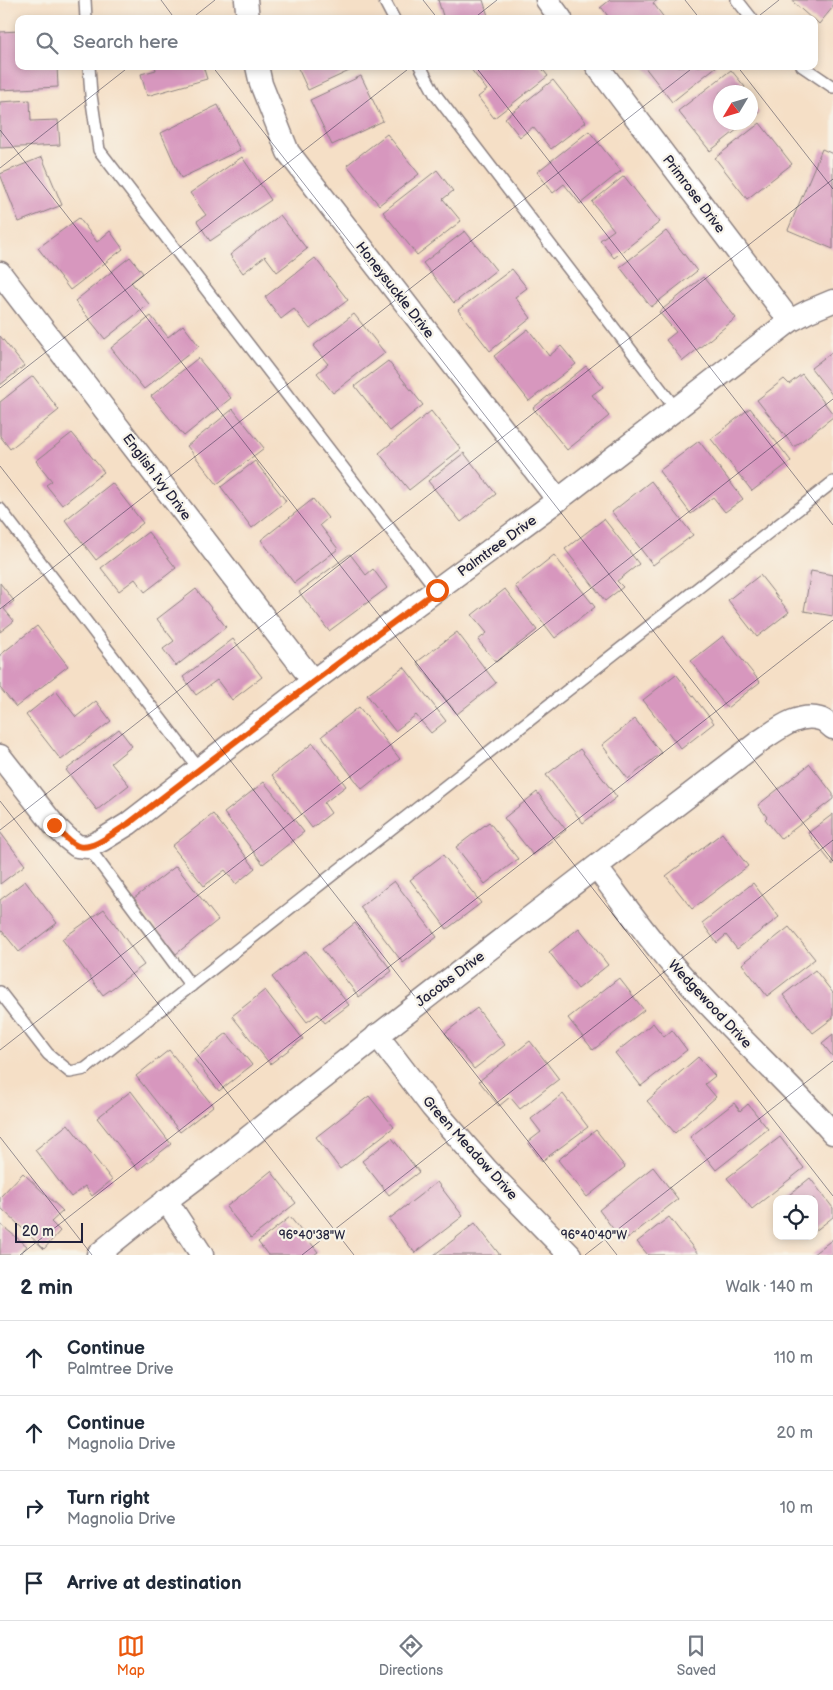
<!DOCTYPE html>
<meta charset="utf-8">
<style>
body{margin:0;font-family:"Balsamiq Sans",sans-serif;background:#f2f2f3;color:#1f2937}
.controls{position:absolute;right:15px;bottom:15px;display:grid;overflow:hidden;border-radius:10px;box-shadow:0 2px 8px #0003}
.controls button{width:45px;height:45px;display:grid;place-items:center;padding:0;border:0;border-bottom:1px solid #e0e1e3;background:#fff;color:#1f2937;font:25px sans-serif}
.compass{position:absolute;left:713px;top:85px;width:45px;height:45px;border-radius:50%;background:#fff;box-shadow:0 2px 8px #0003;rotate:232deg}
.scale{position:absolute;left:15px;bottom:12px;width:68px;box-sizing:border-box;padding-left:5px;border:2px solid #22223b;border-top:0;font-size:14px;line-height:18px;white-space:nowrap;color:#22223b;-webkit-text-stroke:4px #f7f3e8;paint-order:stroke}
.stop{position:absolute;width:15px;height:15px;margin:-11px;border:4px solid #ea580c;border-radius:50%;background:#fff}
.stop.end{background:#ea580c;border-color:#fff;box-shadow:0 1px 5px #0008}
.list{margin:0;padding:0;list-style:none}
h2{display:flex;justify-content:space-between;align-items:center;height:65px;margin:0;padding:0 20px;font-size:21px}
h2 small{font-size:16px;font-weight:400;color:#747a83}
.list li{display:grid;grid-template-columns:32px 1fr auto;gap:15px;align-items:center;box-sizing:border-box;height:75px;padding:0 20px;border-top:1px solid #e0e1e3}
.list b{display:block;font-size:19px;white-space:nowrap}
.list p{margin:0;font-size:16px;white-space:nowrap;color:#747a83}
.list em{font-size:16px;font-style:normal;color:#747a83}
.icon{flex:none;width:28px;height:28px;fill:none;stroke:currentColor;stroke-width:2;stroke-linecap:round;stroke-linejoin:round}
.map{position:relative;flex:none;width:833px;height:1255px;overflow:hidden}
.search{position:absolute;background:#fff;box-shadow:0 2px 8px #0003;left:15px;right:15px;top:15px;height:55px;display:flex;align-items:center;gap:12px;box-sizing:border-box;padding:0 18px;border-radius:10px;color:#747a83;font-size:19px}
.sheet{height:365px;background:#fff}
nav{display:flex;justify-content:space-around;align-items:center;box-sizing:border-box;height:70px;border-top:1px solid #e0e1e3;background:#fff;font-size:14px;color:#747a83}
nav a{display:grid;justify-items:center;gap:2px}
nav .on{color:#ea580c}
.map>svg:first-child{display:block}
</style>
<div class="map">
<svg width="833" height="1255" viewBox="0 0 833 1255">
<rect width="100%" height="100%" fill="#f7f3e8"/>
<filter id="ink" filterUnits="userSpaceOnUse"><feTurbulence type="fractalNoise" baseFrequency=".02" numOctaves="2"/><feDisplacementMap in="SourceGraphic" scale="10" xChannelSelector="R" yChannelSelector="G"/><feConvolveMatrix kernelMatrix="1 2 1 2 8 2 1 2 1" color-interpolation-filters="sRGB"/></filter>
<filter id="wash" filterUnits="userSpaceOnUse"><feTurbulence type="fractalNoise" baseFrequency=".0096" numOctaves="4" result="noise"/><feDisplacementMap in="SourceGraphic" scale="20" xChannelSelector="R" yChannelSelector="G"/><feGaussianBlur stdDeviation="1.12" result="paint"/><feColorMatrix in="noise" values="0 0 0 0 0 0 0 0 0 0 0 0 0 0 0 0 0 1.4 0 .05"/><feComposite in="paint" operator="in"/></filter>
<g filter="url(#wash)">
<rect width="100%" height="100%" fill="#f5dfc6"/>
<g id="blocks">
<!-- building -->
<g fill="#d797be">
<path d="M438,0H483L489,19H444Z"/>
<path d="M610,0H658L653,3L665,19H610L602,8H600Z"/>
<path d="M794,0H833V7L819,24L814,19H812L793,2Z"/>
<path d="M19,31V66H57L58,87L0,90V32Z"/>
<path d="M155,66H203L207,79L147,96L141,74L156,70Z"/>
<path d="M297,66H360L308,90Z"/>
<path d="M473,66H540L548,76L494,118L478,97L487,90L470,68Z"/>
<path d="M644,66H717L672,102Z"/>
<path d="M731,70L745,87L741,90L743,92H720V122H747L710,151L678,111Z"/>
<path d="M361,76L383,121L332,145L310,100Z"/>
<path d="M553,80L586,122L551,149L533,127L520,137L505,118Z"/>
<path d="M30,100L31,121L58,120L60,145L0,148V102Z"/>
<path d="M750,102L759,113L750,119Z"/>
<path d="M218,105L240,150L181,178L161,133Z"/>
<path d="M760,123L792,164L747,199L715,158Z"/>
<path d="M589,131L621,171L580,204L564,184L553,193L537,172Z"/>
<path d="M387,134L419,174L379,205L347,165Z"/>
<path d="M822,149L833,154V249L788,230Z"/>
<path d="M42,157L62,205L19,222L0,174Z"/>
<path d="M242,157L271,200L210,241L197,221L206,215L190,193Z"/>
<path d="M437,170L453,191L443,199L461,221L417,255L383,212Z"/>
<path d="M624,176L660,222L614,258L600,240L614,230L592,202Z"/>
<path d="M280,215L307,249L277,272L265,256L243,273L230,255Z"/>
<path d="M79,218L97,242L110,231L123,249L70,290L38,248Z"/>
<path d="M465,231L496,270L454,303L423,263Z"/>
<path d="M666,231L697,271L651,307L620,267Z"/>
<path d="M130,257L143,273L131,282L149,304L105,339L75,301Z"/>
<path d="M315,258L348,300L310,329L294,309L281,319L265,297Z"/>
<path d="M512,269L527,288L515,297L531,318L490,351L458,310Z"/>
<path d="M703,277L736,318L683,361L666,340L676,332L659,312Z"/>
<path d="M354,314L385,353L333,393L317,373L328,364L313,346Z"/>
<path d="M151,316L168,337L183,325L199,346L144,389L111,348Z"/>
<path d="M528,329L549,356L561,346L576,364L529,401L494,356Z"/>
<path d="M0,336L24,366L0,385Z"/>
<path d="M833,351V396L811,368Z"/>
<path d="M198,358L231,398L184,436L151,396Z"/>
<path d="M388,361L423,405L390,431L355,386Z"/>
<path d="M586,366L603,387L592,395L609,416L567,450L533,408Z"/>
<path d="M802,374L833,414V417L794,447L757,400L784,379L789,384Z"/>
<path d="M33,376L59,410L10,449L0,436V402Z"/>
<path d="M750,408L791,461L752,491L711,439Z"/>
<path d="M233,409L264,448L217,484L187,446Z"/>
<path d="M431,411L461,449L409,490L379,453Z"/>
<path d="M72,433L104,472L62,505L46,485L52,481L36,461Z"/>
<path d="M699,441L743,499L725,512L713,497L691,514L659,471Z"/>
<path d="M464,453L496,494L461,522L428,481Z"/>
<path d="M255,461L286,501L252,528L221,487Z"/>
<path d="M651,481L693,535L653,565L612,512Z"/>
<path d="M112,483L143,523L96,560L65,520Z"/>
<path d="M313,499L328,518L320,525L338,549L294,583L261,540Z"/>
<path d="M604,519L639,564L617,581L623,587L605,601L565,549Z"/>
<path d="M148,532L176,568L145,592L135,579L119,591L101,568Z"/>
<path d="M350,554L366,575L373,569L387,588L329,631L299,592Z"/>
<path d="M554,555L595,607L555,638L515,586Z"/>
<path d="M811,571L833,575V616L804,611Z"/>
<path d="M760,575L789,612L757,637L728,600Z"/>
<path d="M0,583L14,601L4,609L14,621L0,632Z"/>
<path d="M196,589L226,627L176,666L163,649L174,641L157,619Z"/>
<path d="M505,589L537,630L496,662L478,640L487,633L472,615Z"/>
<path d="M37,626L68,666L16,707L0,688V655Z"/>
<path d="M457,632L496,683L457,714L417,662Z"/>
<path d="M723,636L760,682L727,708L691,661Z"/>
<path d="M233,639L262,677L232,700L217,680L196,695L183,677Z"/>
<path d="M404,667L446,721L431,733L416,715L395,731L367,695Z"/>
<path d="M676,674L714,723L681,749L643,700Z"/>
<path d="M56,691L76,717L96,701L111,721L61,760L26,715Z"/>
<path d="M359,707L400,759L362,789L322,736Z"/>
<path d="M635,719L661,753L628,779L602,745Z"/>
<path d="M119,729L132,746L111,763L129,785L97,810L66,770Z"/>
<path d="M313,743L346,786L324,803L331,813L312,828L272,775Z"/>
<path d="M580,749L617,797L583,823L546,775Z"/>
<path d="M810,764L833,794V799L781,839L765,819L767,817L758,805Z"/>
<path d="M264,782L304,832L263,864L224,813Z"/>
<path d="M537,792L566,830L533,855L504,818Z"/>
<path d="M213,814L255,868L236,884L225,870L204,886L172,846Z"/>
<path d="M833,814V865L808,833Z"/>
<path d="M489,822L518,859L485,884L456,847Z"/>
<path d="M0,832L25,865L0,884Z"/>
<path d="M722,833L748,866L692,909L666,876Z"/>
<path d="M443,855L481,903L447,929L410,880Z"/>
<path d="M176,866L218,920L176,954L133,899Z"/>
<path d="M25,881L57,923L19,952L2,931L0,932V900Z"/>
<path d="M394,881L437,937L403,963L360,907Z"/>
<path d="M753,883L779,917L737,949L726,935L717,943L702,923Z"/>
<path d="M104,909L144,965L103,995L62,939Z"/>
<path d="M355,923L392,971L359,997L322,949Z"/>
<path d="M789,927L815,959L767,996L742,964Z"/>
<path d="M579,928L608,965L578,989L549,952Z"/>
<path d="M306,951L349,1005L325,1023L318,1014L307,1022L272,977Z"/>
<path d="M815,970L833,993V1018L813,1033L783,995Z"/>
<path d="M619,978L644,1010L593,1050L568,1018Z"/>
<path d="M265,990L303,1039L270,1064L232,1016Z"/>
<path d="M477,1008L505,1045L474,1069L445,1033Z"/>
<path d="M653,1023L664,1037L672,1030L687,1050L641,1086L615,1053Z"/>
<path d="M227,1033L252,1065L219,1091L194,1059Z"/>
<path d="M833,1034V1057L822,1043Z"/>
<path d="M530,1041L559,1079L520,1109L510,1097L499,1106L479,1081Z"/>
<path d="M169,1050L213,1106L180,1132L136,1076Z"/>
<path d="M698,1057L715,1076L705,1084L716,1097L675,1133L647,1101Z"/>
<path d="M131,1091L171,1144L138,1170L97,1118Z"/>
<path d="M563,1094L588,1127L542,1161L528,1142L541,1132L531,1119Z"/>
<path d="M369,1096L394,1127L340,1169L316,1137Z"/>
<path d="M734,1103L740,1111L748,1104L768,1129L716,1170L690,1137Z"/>
<path d="M68,1124L112,1180L92,1196L85,1186L71,1197L35,1150Z"/>
<path d="M596,1130L625,1167L587,1197L558,1160Z"/>
<path d="M780,1137L804,1168L752,1209L727,1178Z"/>
<path d="M392,1138L419,1172L389,1195L362,1161Z"/>
<path d="M653,1167L678,1199L623,1242L599,1210Z"/>
<path d="M271,1171L296,1203L251,1238L226,1207Z"/>
<path d="M23,1173L63,1211L51,1222L60,1231L44,1249L0,1207V1197Z"/>
<path d="M810,1178L833,1208V1217L814,1232V1199H784Z"/>
<path d="M437,1182L463,1216L415,1253L389,1219Z"/>
<path d="M290,1217L318,1252L314,1255H268L258,1242Z"/>
<path d="M669,1217L698,1254L696,1255H648L637,1242Z"/>
<path d="M475,1223L500,1255H434Z"/>
<path d="M0,1224L27,1246L19,1255H0Z"/>
<path d="M833,1239V1255H812Z"/>
</g>
</g>
</g>
<g filter="url(#ink)">
<use href="#blocks" fill-opacity="0" stroke="#8c8080" stroke-width="1"/>
<g fill="none" stroke-linecap="round" stroke-linejoin="round">
<!-- service casing -->
<g stroke="#8c8080" stroke-width="14">
<g id="service">
<path d="M85,0L86,19"/>
<path d="M384,0L394,19"/>
<path d="M737,0L752,19"/>
<path d="M89,66L91,95L99,150L437,590"/>
<path d="M420,66L435,94L676,409"/>
<path d="M802,66L833,87"/>
<path d="M0,509L199,769"/>
<path d="M88,847L191,986"/>
<path d="M0,992L48,1054L70,1072L85,1069L833,482"/>
</g>
</g>
<!-- minor casing -->
<g stroke="#8c8080" stroke-width="25">
<g id="minor">
<path d="M246,0L248,19"/>
<path d="M547,0L561,19"/>
<path d="M257,66L261,84L288,152L558,500"/>
<path d="M597,66L790,321"/>
<path d="M0,273L313,681"/>
<path d="M0,756L54,825L67,838L77,846L88,847L102,840L128,824L313,681L558,500L790,321L809,311L833,301"/>
<path d="M596,867C625,905 653,945 686,980C733,1032 785,1080 833,1133"/>
<path d="M377,1035L432,1107L487,1170L570,1255"/>
<path d="M166,1200L202,1255"/>
<path d="M98,1255C145,1214 196,1180 244,1141C414,1005 588,873 760,741C777,730 798,712 820,719C825,720 829,725 833,728"/>
</g>
</g>
<!-- service -->
<use href="#service" stroke="#fff" stroke-width="11"/>
<!-- minor -->
<use href="#minor" stroke="#fff" stroke-width="22"/>
</g>
</g>
<g fill="none" stroke-linecap="round" stroke-linejoin="round" filter="url(#ink)">
<!-- route -->
<path stroke="#ea580c" stroke-width="6" d="M54,825C60,832 69,843 78,846C93,851 116,831 128,824L313,682L437,590"/>
</g>
<!-- ticks -->
<path fill="none" stroke="#22223b" stroke-width="1" stroke-opacity="0.45" d="M161,0L175,19M423,0L438,19M685,0L700,19M191,19L215,0M473,19L497,0M755,19L779,0M212,66L833,861M475,66L833,525M737,66L833,189M0,130L833,1196M0,168L130,66M0,388L412,66M0,466L617,1255M0,609L695,66M0,801L354,1255M0,830L833,179M0,1050L833,399M0,1137L92,1255M20,1255L833,620M302,1255L833,840M585,1255L833,1061"/>
<g text-anchor="middle" dominant-baseline="central" stroke-width="4.5" stroke-linejoin="round" paint-order="stroke">
<!-- street labels -->
<g font-size="14" fill="#22223b" stroke="#f7f3e8">
<text transform="translate(694 194) rotate(53)">Primrose Drive</text>
<text transform="translate(395 290) rotate(52)">Honeysuckle Drive</text>
<text transform="translate(157 477) rotate(53)">English Ivy Drive</text>
<text transform="translate(497 546) rotate(-36)">Palmtree Drive</text>
<text transform="translate(450 979) rotate(-37)">Jacobs Drive</text>
<text transform="translate(710 1004) rotate(47)">Wedgewood Drive</text>
<text transform="translate(470 1148) rotate(48)">Green Meadow Drive</text>
</g>
</g>
<g font-size="12" text-anchor="middle" fill="#22223b" stroke="#f7f3e8" stroke-width="4.5" stroke-linejoin="round" paint-order="stroke">
<text x="312" y="1239">96°40'38"W</text>
<text x="594" y="1239">96°40'40"W</text>
</g>
</svg>
<div class="controls">
<button><svg class="icon" aria-label="locate" viewBox="0 0 24 24"><circle cx="12" cy="12" r="6"/><path d="M12 2v4M12 18v4M2 12h4M18 12h4"/></svg></button>
</div>
<svg class="compass" viewBox="-18 -18 36 36"><path d="M0-13l5 13h-10z" fill="#e53935"/><path d="M0 13l5-13h-10z" fill="#747a83"/></svg>
<div class="scale">20 m</div>
<div class="stop" style="left:437px;top:590px"></div>
<div class="stop end" style="left:54px;top:825px"></div>
<div class="search"><svg class="icon" aria-label="search" viewBox="0 0 24 24"><circle cx="10" cy="10" r="6"/><path d="M15 15l6 6"/></svg>Search here</div>
</div>
<section class="sheet">
<h2>2 min<small>Walk · 140 m</small></h2>
<ul class="list">
<li><svg class="icon" aria-label="ahead" viewBox="0 0 24 24"><path d="M12 20V5M6 11l6-6 6 6"/></svg><div><b>Continue</b><p>Palmtree Drive</p></div><em>110 m</em></li>
<li><svg class="icon" aria-label="ahead" viewBox="0 0 24 24"><path d="M12 20V5M6 11l6-6 6 6"/></svg><div><b>Continue</b><p>Magnolia Drive</p></div><em>20 m</em></li>
<li><svg class="icon" aria-label="right" viewBox="0 0 24 24"><path d="M7 20v-9h11M14 6l5 5-5 5"/></svg><div><b>Turn right</b><p>Magnolia Drive</p></div><em>10 m</em></li>
<li><svg class="icon" aria-label="arrive" viewBox="0 0 24 24"><path d="M6 21V4h12l-3 4 3 4H6"/></svg><div><b>Arrive at destination</b></div></li>
</ul>
</section>
<nav>
<a class="on"><svg class="icon" aria-label="map" viewBox="0 0 24 24"><path d="M3 6l6-2 6 2 6-2v14l-6 2-6-2-6 2zM9 4v14M15 6v14"/></svg>Map</a>
<a><svg class="icon" aria-label="directions" viewBox="0 0 24 24"><path d="M12 3l9 9-9 9-9-9zM9 14v-3h6M13 9l2 2-2 2"/></svg>Directions</a>
<a><svg class="icon" aria-label="saved" viewBox="0 0 24 24"><path d="M7 4h10v16l-5-4-5 4z"/></svg>Saved</a>
</nav>
